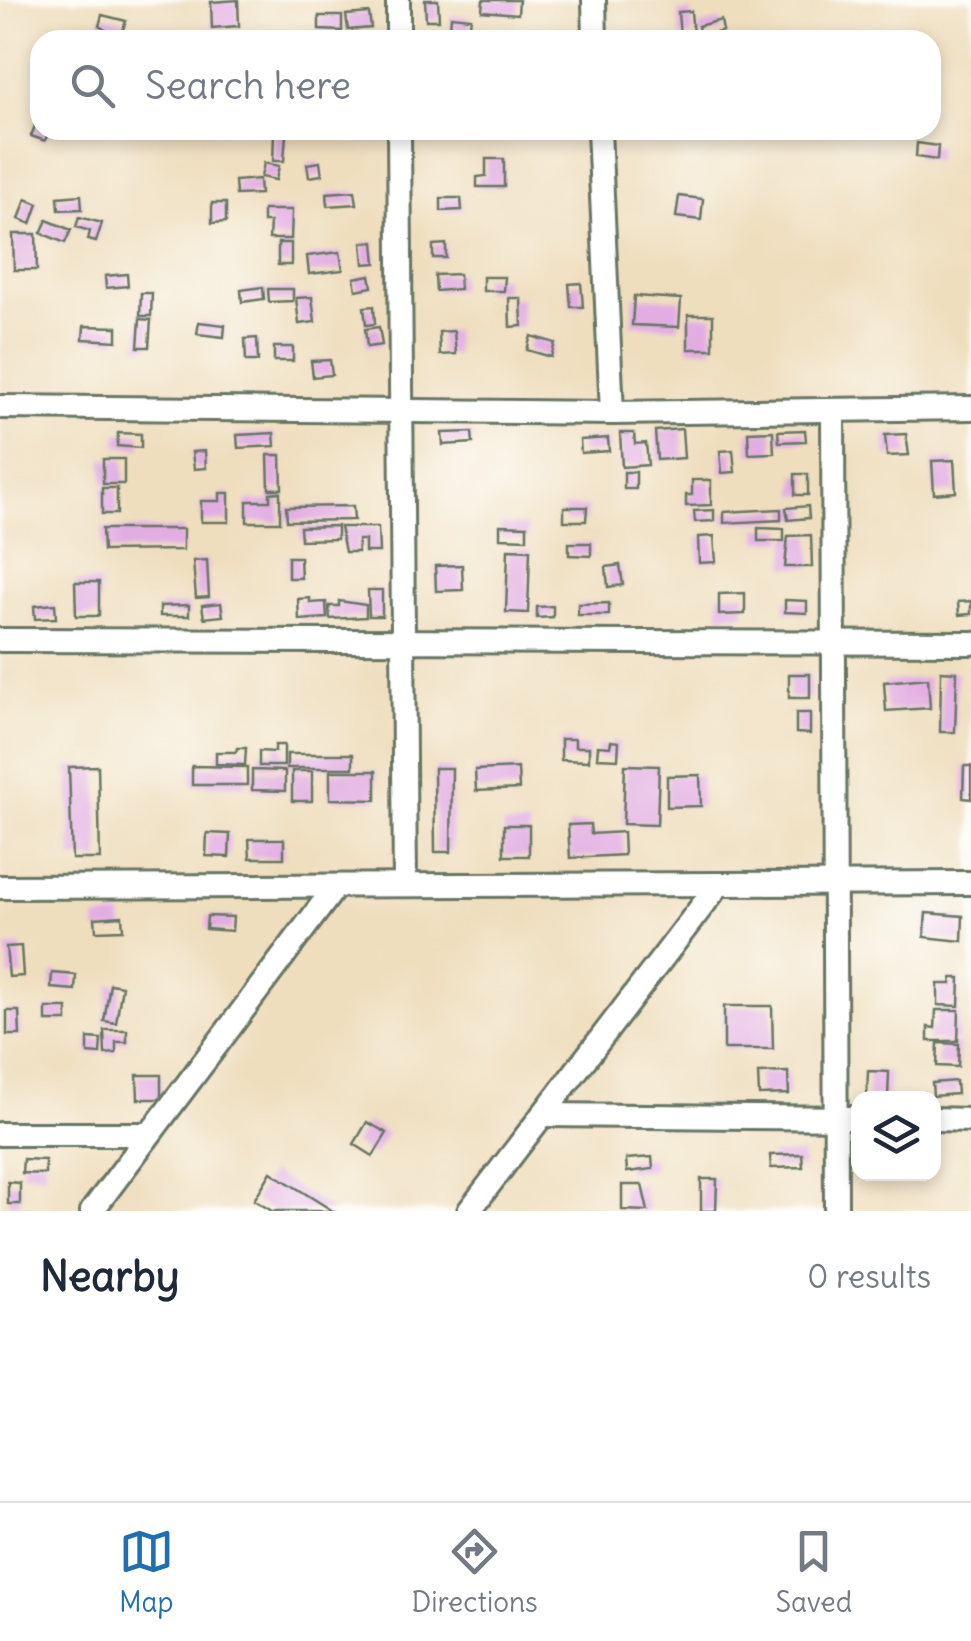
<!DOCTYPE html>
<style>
body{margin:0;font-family:Delius,sans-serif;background:#f2f2f3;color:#1f2937}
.controls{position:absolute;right:30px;bottom:30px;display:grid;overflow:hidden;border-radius:20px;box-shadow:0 5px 15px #0003}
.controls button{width:90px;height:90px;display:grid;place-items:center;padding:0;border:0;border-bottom:2px solid #e0e1e3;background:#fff;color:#1f2937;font:50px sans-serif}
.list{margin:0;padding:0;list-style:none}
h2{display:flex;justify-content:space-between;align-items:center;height:130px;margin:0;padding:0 40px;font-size:42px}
h2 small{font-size:32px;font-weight:400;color:#747a83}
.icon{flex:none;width:55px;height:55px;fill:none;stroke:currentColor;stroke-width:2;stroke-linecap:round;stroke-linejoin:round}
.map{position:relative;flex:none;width:971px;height:1211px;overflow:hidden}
.search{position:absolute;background:#fff;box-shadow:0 5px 15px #0003;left:30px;right:30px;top:30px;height:110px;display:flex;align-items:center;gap:25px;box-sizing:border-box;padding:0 35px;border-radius:30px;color:#747a83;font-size:38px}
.sheet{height:290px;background:#fff}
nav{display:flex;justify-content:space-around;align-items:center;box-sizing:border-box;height:140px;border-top:2px solid #e0e1e3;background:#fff;font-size:28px;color:#747a83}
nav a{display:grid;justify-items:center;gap:5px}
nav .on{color:#1f6fb2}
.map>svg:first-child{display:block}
</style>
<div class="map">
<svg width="971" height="1211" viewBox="0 0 971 1211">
<rect width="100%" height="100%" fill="#fdfcf7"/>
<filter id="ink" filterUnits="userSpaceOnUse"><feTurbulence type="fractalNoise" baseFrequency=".01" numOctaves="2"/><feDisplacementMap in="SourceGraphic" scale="20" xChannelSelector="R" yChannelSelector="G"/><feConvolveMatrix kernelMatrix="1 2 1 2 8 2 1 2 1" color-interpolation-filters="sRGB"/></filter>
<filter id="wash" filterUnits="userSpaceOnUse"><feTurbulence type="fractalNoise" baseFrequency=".0048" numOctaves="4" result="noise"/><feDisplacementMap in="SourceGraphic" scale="40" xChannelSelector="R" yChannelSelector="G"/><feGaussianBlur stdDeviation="2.25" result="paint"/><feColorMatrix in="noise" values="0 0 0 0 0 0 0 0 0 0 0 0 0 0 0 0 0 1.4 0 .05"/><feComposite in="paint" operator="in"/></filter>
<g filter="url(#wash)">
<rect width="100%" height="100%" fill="#efdebe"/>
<g id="blocks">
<!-- building -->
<g fill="#e2ade3">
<path d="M238,0L239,26L212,28L211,2Z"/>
<path d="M425,0H438L439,20H426Z"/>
<path d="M483,0H519L518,14L482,11Z"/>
<path d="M691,11L693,36L680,37L678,12Z"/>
<path d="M369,13L371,28L348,30L346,15Z"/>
<path d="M102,15L126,21L120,39L99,26Z"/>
<path d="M319,16H342V31L319,30Z"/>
<path d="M451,16L471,18L469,30L450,28Z"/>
<path d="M721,20L723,31L700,37L698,26Z"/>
<path d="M40,113V130H49L45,141L31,136Z"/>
<path d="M710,130H725L726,140L711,141Z"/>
<path d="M274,133L286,134L284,161H273Z"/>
<path d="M917,143L938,146L937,160L916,157Z"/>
<path d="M486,159H504V187H477V177L486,176Z"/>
<path d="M320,162L322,175L309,177L307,164Z"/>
<path d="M264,163L279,166L276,180L261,177Z"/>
<path d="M259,179L260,194L236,195L235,181Z"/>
<path d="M355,191L357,204L328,206L327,193Z"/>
<path d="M81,195L82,209L59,210L58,197Z"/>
<path d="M679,196L703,199L701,220L676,217Z"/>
<path d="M441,198H461L462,210L441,211Z"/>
<path d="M26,199L38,204L31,224L19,219Z"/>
<path d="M212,203H226V222L212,223Z"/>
<path d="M263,210H292L291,239H269L270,222H263Z"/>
<path d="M79,217L102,223L96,242L88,240L90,231L76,227Z"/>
<path d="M47,220L71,230L65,243L41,233Z"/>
<path d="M13,234H36L37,270H14Z"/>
<path d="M374,242L376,263L364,264L362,243Z"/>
<rect x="278" y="243" width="13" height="22"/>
<path d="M446,244V258H433V245Z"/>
<path d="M340,252L343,270L309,274L307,256Z"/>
<path d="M127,274L128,286L106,288L105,276Z"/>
<path d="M459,274L460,289L436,291L435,275Z"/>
<path d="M370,275L372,287L356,290L354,278Z"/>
<path d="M483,277H505L504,291H483Z"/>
<path d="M581,283L583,307H571L569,284Z"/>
<path d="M263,287L264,299L242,302L241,290Z"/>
<path d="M268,289H293V301L269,302Z"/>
<path d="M141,293H152L151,316H140Z"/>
<path d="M634,296L681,299L679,327L632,325Z"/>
<path d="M312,297L315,322L299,324L296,298Z"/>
<path d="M509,298H521L522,326L510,327Z"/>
<path d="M374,306L375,324L366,325L364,307Z"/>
<rect x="688" y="315" width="25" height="34"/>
<path d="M140,319L151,320L149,347H138Z"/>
<path d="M199,322L225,325L224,337L197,334Z"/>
<path d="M84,326L117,327V341L83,339Z"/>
<path d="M379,327L382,345L367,347L365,329Z"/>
<path d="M454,331L456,354L440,355L439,332Z"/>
<path d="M531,336L555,343L551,357L527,350Z"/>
<path d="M257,338L258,361H246L245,339Z"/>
<rect x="274" y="347" width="19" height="14"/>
<path d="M330,360L332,375L313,377L311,361Z"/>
<path d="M682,429L684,458L657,460L655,431Z"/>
<path d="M805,430L806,441L779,442L778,431Z"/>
<path d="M773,431L774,453L749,454L748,432Z"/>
<path d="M472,432L473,443L443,445L442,433Z"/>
<path d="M118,433L141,434V448L117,446Z"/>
<path d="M274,433L275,446L238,448L237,435Z"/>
<path d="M620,433H634L635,444L646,443L648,465L622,467Z"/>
<path d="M906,434L909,455L887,456L885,435Z"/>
<path d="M608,438L609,451L581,453L580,440Z"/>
<path d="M733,450L735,472L722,473L720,451Z"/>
<path d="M205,451L206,468L194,469L192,452Z"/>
<path d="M268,455H281L282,489H269Z"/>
<rect x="103" y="459" width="21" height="25"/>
<path d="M954,460L956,492L934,494L932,461Z"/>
<rect x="624" y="472" width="12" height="17"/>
<rect x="795" y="474" width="13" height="21"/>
<path d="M692,480H711V505L686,506V495H692Z"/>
<rect x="102" y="488" width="15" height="26"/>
<path d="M280,492V522H247V501H270V493Z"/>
<path d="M220,493H229V522H201V501H220Z"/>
<path d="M353,506L354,520L287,521L286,507Z"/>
<path d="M808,506L809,518L788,520L786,508Z"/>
<path d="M564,507H587L586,521H564Z"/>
<path d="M781,509V520L724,523V512Z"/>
<path d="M714,510V521L695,522L694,511Z"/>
<path d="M500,525L527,526V539L500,538Z"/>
<path d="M337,526V539L301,540L300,527Z"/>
<path d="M340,527H378L379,552H365V540H358V552H345Z"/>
<path d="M758,528L784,529V541H758Z"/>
<path d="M102,529H183V550L103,551Z"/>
<path d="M811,535L812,567H785L788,536Z"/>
<path d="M714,536L716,562L699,563L698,537Z"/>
<path d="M569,543H591V556L569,555Z"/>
<path d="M508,549L530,550L528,613L506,612Z"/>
<path d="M288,557H300L301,578H288Z"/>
<path d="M207,560L209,597L196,598L193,561Z"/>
<path d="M462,565L463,590L436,591L435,566Z"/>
<path d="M620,565L623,585L608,587L606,567Z"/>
<path d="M75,582H99V616H76Z"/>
<path d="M368,590H382V616H369Z"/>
<path d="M745,593V614L719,615V594Z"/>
<path d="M310,598V603L326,602L327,618L299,620L298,599Z"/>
<path d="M785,600L807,601V613L785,612Z"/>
<path d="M339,601L366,605V617L330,619L329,606H339Z"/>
<path d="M971,601V614L959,615L958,602Z"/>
<path d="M221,603L223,616L204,618L202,605Z"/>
<path d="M609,603V615H578V604Z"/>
<path d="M55,604L56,618L35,619L34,606Z"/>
<path d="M189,605V616H160V606Z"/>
<path d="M553,606V617L537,618V607Z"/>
<path d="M941,671L957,672L955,732H940Z"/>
<rect x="789" y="674" width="21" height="24"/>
<path d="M928,678L930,708L886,711L884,682Z"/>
<path d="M796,713H810V734L796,733Z"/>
<path d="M561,739H575V747H589V761L561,760Z"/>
<path d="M611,741L619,742L618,759L597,758L598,746L610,747Z"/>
<path d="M275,745H284V766H259V751L275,752Z"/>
<path d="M237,748H246L245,765L216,764V752H236Z"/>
<rect x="287" y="754" width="66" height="14"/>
<path d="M625,765L659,766L657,825L623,824Z"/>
<path d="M98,766L100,859H72L69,767Z"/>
<path d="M192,766L247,767V785H192Z"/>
<path d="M964,766H971V799L963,798Z"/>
<path d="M434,768H452L451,852H435Z"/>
<path d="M518,768L519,789L476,791L475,770Z"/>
<path d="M252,770L285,771V791L252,790Z"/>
<rect x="292" y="771" width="20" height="30"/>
<path d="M330,771H376V800L330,799Z"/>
<path d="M700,775L701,806L667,807V776Z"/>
<path d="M590,824L591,834L623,832L624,855L570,858L568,825Z"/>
<rect x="504" y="825" width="25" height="31"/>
<path d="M207,833L230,834L229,857L206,856Z"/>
<path d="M249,839H284V858H250Z"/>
<path d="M926,913L963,916L962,941L924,937Z"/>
<path d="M122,916L123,930L96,931L95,918Z"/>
<path d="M207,916L233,917L232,931L206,929Z"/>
<path d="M21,946L23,976L9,977L6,947Z"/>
<path d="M52,973L76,975L75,990L51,988Z"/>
<path d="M952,978H960L959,1006L938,1005V984H951Z"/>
<path d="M110,984L122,986L116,1023L104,1021Z"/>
<path d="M724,1006H772L773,1049H724Z"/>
<rect x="46" y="1008" width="21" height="13"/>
<path d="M936,1010H959L958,1041H928V1027L935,1028Z"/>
<path d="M7,1011H19L20,1035H7Z"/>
<path d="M104,1030H127V1042H116V1053L105,1054Z"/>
<path d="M88,1038L101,1039L100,1054L88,1053Z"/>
<path d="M938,1043L959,1044L958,1067L937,1066Z"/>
<path d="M868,1071L889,1072L888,1097H867Z"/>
<path d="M788,1072L789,1094L759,1095L758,1073Z"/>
<path d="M137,1075H161V1099H138Z"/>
<path d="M956,1081L957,1094L933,1096L932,1083Z"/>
<path d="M367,1122L387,1133L373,1156L354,1144Z"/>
<path d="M802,1154L803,1167L771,1168L770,1155Z"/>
<path d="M652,1157L653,1169L627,1172L626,1159Z"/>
<path d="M23,1159L45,1160V1174L22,1173Z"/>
<path d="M271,1172L333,1211H272L254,1200Z"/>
<path d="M701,1179H717L716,1211H701Z"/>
<path d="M8,1182L20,1183V1204H8Z"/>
<path d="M622,1185H642L648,1211L622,1210Z"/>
</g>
</g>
</g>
<g filter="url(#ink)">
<use href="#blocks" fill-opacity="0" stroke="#687564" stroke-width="2.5"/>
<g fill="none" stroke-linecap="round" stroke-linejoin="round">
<!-- minor casing -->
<g stroke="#687564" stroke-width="28">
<g id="minor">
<path d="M398,0V40"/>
<path d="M594,0L595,40"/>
<path d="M399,130L405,885"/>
<path d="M599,130L612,413"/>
<path d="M0,407L612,413L971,408"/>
<path d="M833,410L836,1211"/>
<path d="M0,640L971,643"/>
<path d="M0,887L971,883"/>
<path d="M542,1115L858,1118"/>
<path d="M934,1119L971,1120"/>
<path d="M0,1134H149"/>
<path d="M92,1211L336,886"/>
<path d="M469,1211L719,884"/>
</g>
</g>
<!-- minor -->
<use href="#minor" stroke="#fff" stroke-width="22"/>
</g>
</g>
</svg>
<div class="controls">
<button><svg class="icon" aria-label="layers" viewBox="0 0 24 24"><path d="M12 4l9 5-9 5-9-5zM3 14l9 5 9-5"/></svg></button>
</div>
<div class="search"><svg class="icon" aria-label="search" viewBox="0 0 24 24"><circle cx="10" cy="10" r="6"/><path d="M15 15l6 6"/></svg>Search here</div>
</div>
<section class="sheet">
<h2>Nearby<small>0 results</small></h2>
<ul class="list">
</ul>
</section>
<nav>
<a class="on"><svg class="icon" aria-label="map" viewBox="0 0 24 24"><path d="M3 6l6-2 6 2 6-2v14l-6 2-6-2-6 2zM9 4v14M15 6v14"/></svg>Map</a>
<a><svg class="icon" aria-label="directions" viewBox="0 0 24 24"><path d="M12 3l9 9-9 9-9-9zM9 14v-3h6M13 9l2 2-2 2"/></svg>Directions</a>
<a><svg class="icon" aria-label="saved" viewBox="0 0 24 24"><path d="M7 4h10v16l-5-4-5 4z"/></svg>Saved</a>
</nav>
